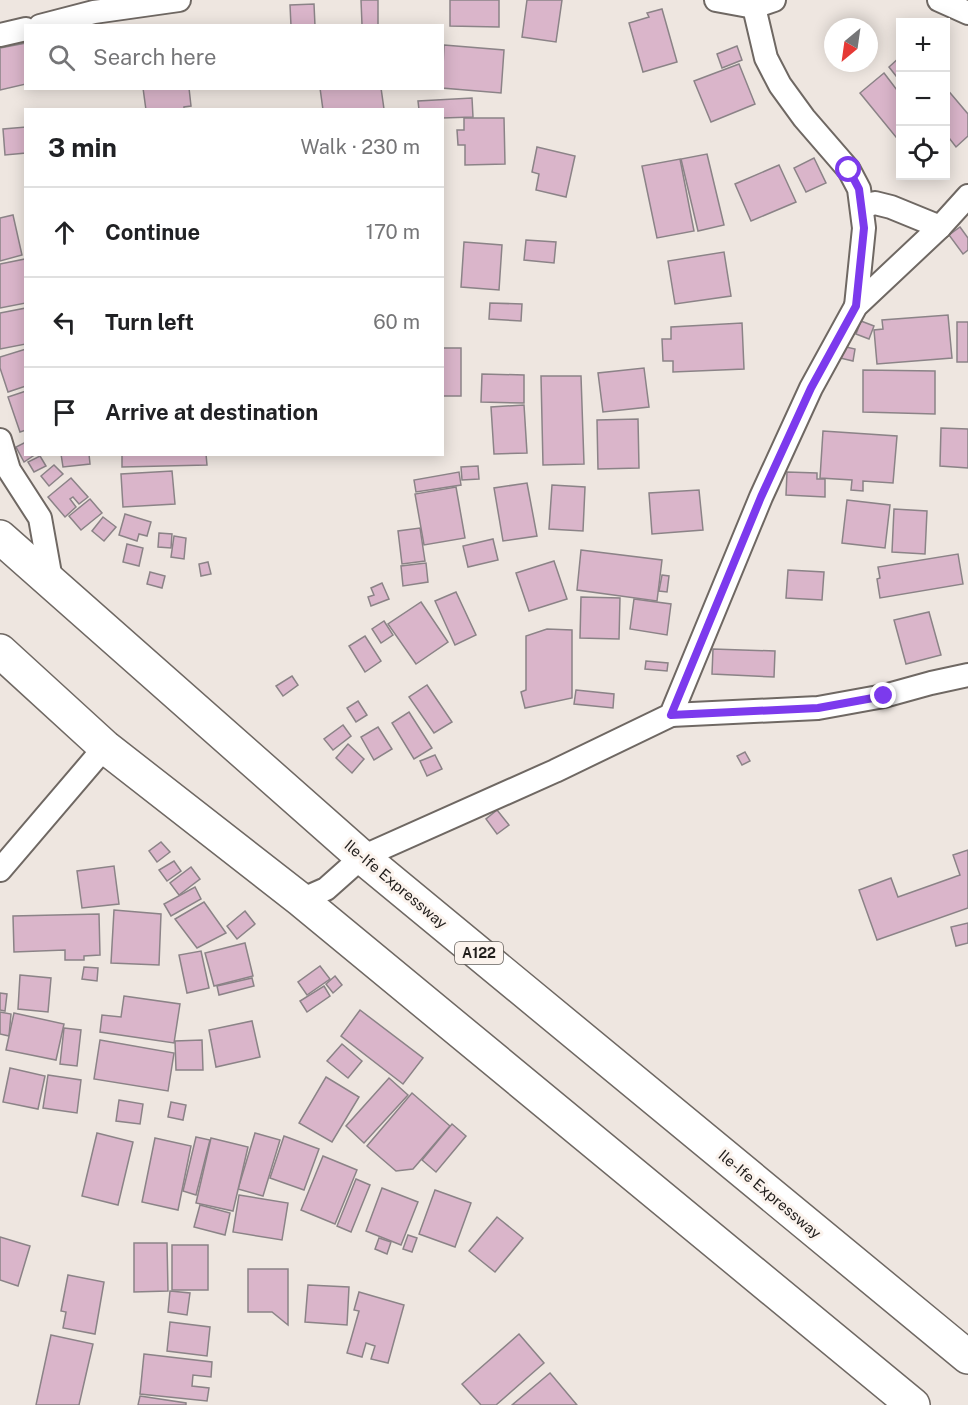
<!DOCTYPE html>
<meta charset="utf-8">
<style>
body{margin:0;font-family:"Public Sans",sans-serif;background:#f6f6f6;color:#202124}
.controls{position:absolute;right:18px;top:18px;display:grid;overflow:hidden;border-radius:0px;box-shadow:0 3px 15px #0003}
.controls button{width:54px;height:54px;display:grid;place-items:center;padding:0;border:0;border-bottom:2px solid #e0e0e0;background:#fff;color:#202124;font:30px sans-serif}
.compass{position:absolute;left:824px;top:18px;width:54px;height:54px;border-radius:50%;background:#fff;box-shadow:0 3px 15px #0003;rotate:209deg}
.stop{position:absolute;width:18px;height:18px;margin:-14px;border:4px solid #7c3aed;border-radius:50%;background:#fff}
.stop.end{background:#7c3aed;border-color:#fff;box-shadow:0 2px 6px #0008}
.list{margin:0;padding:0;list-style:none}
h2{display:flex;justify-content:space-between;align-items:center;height:78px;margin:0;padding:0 24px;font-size:26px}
h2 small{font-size:20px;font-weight:400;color:#757577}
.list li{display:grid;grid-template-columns:39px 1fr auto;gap:18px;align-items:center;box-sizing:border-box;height:90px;padding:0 24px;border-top:2px solid #e0e0e0}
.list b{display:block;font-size:22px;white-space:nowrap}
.list em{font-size:20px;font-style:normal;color:#757577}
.icon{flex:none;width:33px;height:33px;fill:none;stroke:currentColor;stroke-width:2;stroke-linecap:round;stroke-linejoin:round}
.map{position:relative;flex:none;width:968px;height:1405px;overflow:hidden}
.search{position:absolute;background:#fff;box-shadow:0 3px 15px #0003;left:24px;top:24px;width:420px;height:66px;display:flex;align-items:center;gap:15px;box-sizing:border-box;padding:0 21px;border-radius:0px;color:#757577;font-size:22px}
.panel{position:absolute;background:#fff;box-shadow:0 3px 15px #0003;left:24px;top:108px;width:420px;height:348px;border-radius:0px}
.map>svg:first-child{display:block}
</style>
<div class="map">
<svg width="968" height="1405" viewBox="0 0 968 1405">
<rect width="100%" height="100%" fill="#eee6e0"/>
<!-- building -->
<g fill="#dab5ca" stroke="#8b8387" stroke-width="1.5">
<path d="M361,0H378V25H362Z"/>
<path d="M450,0H499V27L450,26Z"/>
<path d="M527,0H562L556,42L522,37Z"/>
<path d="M314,4L315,26H291L290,5Z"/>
<path d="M662,9L677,62L643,72L629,23L649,17L647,13Z"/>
<path d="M26,43V84L0,90V48Z"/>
<path d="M444,45L504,50L501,93L442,88Z"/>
<path d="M737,46L742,60L722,68L717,54Z"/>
<path d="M900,57V81L889,67Z"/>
<path d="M739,64L755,104L711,122L694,81Z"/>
<path d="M884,73L900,94V142L860,93Z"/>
<path d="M143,88H189L191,106L184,107V110H146Z"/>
<path d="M320,88H381L384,109L323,110Z"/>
<path d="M946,88L968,114V136L956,147L946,134Z"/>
<path d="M472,98L473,117L442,118V110H419L418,101Z"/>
<path d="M464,118H504L505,164L465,165V145H458L457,130H464Z"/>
<path d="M26,127V153L5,155L3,129Z"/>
<path d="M537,147L575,156L566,197L536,190L539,174L532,172Z"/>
<path d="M707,154L724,225L698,231L681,159Z"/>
<path d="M814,158L826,183L806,192L794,168Z"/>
<path d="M680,159L694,231L657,238L642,166Z"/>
<path d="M779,165L796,202L751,221L735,184Z"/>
<path d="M13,215L22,255L0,261V218Z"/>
<path d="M960,227L968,238V250L963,254L949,235Z"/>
<path d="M526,240L556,242L554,263L524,260Z"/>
<path d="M464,242L502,245L499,290L461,287Z"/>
<path d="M724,252L731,296L675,304L668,261Z"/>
<path d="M25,259L26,303L0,308V264Z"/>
<path d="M490,303L522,304L521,321L489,319Z"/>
<path d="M26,308V344L0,349V313Z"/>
<path d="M948,315L952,358L877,364L874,330L883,329L882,320Z"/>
<path d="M861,321L874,326L869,339L856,334Z"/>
<rect x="957" y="322" width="11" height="40"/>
<path d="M742,323L744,369L673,372V361H663L662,339H671V327Z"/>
<path d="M842,346L855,349L853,361L840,358Z"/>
<rect x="442" y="348" width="19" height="48"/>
<path d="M26,349V386L8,392L0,368V357Z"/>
<path d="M644,368L649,407L603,412L598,373Z"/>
<path d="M863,370L935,371V414L863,412Z"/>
<path d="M482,374L524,375V403L481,402Z"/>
<path d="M541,376H581L584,464L543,465Z"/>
<path d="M26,391V430L20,432L8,397Z"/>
<path d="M524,405L527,453L494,454L491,407Z"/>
<path d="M638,419L639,468L598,469L597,420Z"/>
<path d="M941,428L968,429V468L940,466Z"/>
<path d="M823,431L897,436L893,483L863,481V491L851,490L852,480L820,478Z"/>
<path d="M26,442V454H36L24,462L16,447Z"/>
<path d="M61,454H89L90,464L63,467Z"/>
<path d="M122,454H206L207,465L122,467Z"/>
<path d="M40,456L46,466L34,472L28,462Z"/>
<path d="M54,465L63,474L49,486L41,476Z"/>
<path d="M478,466L479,479L462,480L461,467Z"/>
<path d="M172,471L175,504L123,507L121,474Z"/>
<path d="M459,472L461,485L416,492L414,480Z"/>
<path d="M787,472L817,473V479H825V497L786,495Z"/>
<path d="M71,478L88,497L79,504L73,497L70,499L76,507L65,517L48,497Z"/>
<path d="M527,483L537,536L503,541L494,488Z"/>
<path d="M552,485L585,487L583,531L549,529Z"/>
<path d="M456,487L465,538L424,545L415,494Z"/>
<path d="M699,490L703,530L652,534L649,493Z"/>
<path d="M90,499L102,513L81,530L69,516Z"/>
<path d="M847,500L890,505L885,548L842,543Z"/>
<path d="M894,509L927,511L925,554L892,552Z"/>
<path d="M125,514L151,522L147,536L139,534L137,541L119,535Z"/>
<path d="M103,517L116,527L104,541L92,531Z"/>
<path d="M420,528L425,561L402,564L398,531Z"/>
<path d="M159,533L172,534L171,548L158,547Z"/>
<path d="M174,536L186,538L184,559L171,557Z"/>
<path d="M493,539L498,560L468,567L463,546Z"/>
<path d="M127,544L143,548L139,566L123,562Z"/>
<path d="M581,550L662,560L657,601L577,590Z"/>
<path d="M958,554L963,584L880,598L877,579L880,578L878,567Z"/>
<path d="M554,561L567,599L529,611L516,573Z"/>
<path d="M208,562L211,574L201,576L199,564Z"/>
<path d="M426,563L428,582L403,586L401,566Z"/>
<path d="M788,570L824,572L822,600L786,598Z"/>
<path d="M150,572L165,576L162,588L147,584Z"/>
<path d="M662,575L669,576L667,592L659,591Z"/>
<path d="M382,583L389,599L371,606L368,597L374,595L371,588Z"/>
<path d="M456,592L476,635L455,645L435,601Z"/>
<path d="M581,597L620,598L619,639L580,638Z"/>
<path d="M634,599L671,604L667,635L630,629Z"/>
<path d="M421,602L448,642L416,664L388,624Z"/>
<path d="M929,612L941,655L906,664L894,620Z"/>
<path d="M384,621L393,635L381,643L372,629Z"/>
<path d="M547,629L572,630V698L525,708L521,692L526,690V636Z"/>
<path d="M365,636L381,661L365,672L349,646Z"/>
<path d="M713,649L775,651L774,677L712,674Z"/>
<path d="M646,661L668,663L667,671L645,669Z"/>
<path d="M292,676L298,685L283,696L276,686Z"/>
<path d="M427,685L452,722L434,733L409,697Z"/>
<path d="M576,690L614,694L613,708L574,704Z"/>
<path d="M358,701L367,715L356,722L347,708Z"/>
<path d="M409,712L432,748L414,759L392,723Z"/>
<path d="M343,725L351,736L333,750L324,739Z"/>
<path d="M378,727L392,749L374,760L361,737Z"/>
<path d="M348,744L364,759L352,773L336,758Z"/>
<path d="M745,752L750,761L742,765L737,756Z"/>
<path d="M435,755L442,769L427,776L420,761Z"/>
<path d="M497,810L509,825L497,834L486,819Z"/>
<path d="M161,842L170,852L157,862L149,851Z"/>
<path d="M968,850V908L877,940L859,890L891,878L898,897L960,875L953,855Z"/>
<path d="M174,861L181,871L167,881L159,870Z"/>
<path d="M114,866L119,904L82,908L77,871Z"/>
<path d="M191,867L200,879L179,895L170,883Z"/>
<path d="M195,887L201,899L171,916L164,904Z"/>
<path d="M204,902L226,933L197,948L175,919Z"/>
<path d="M114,910L161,914L159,965L111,963Z"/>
<path d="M245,911L255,924L237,939L227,926Z"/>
<path d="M99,914L100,955L84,956V960H65V950L14,952L13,916Z"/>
<path d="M968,923V943L956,946L951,927Z"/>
<path d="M245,943L253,976L214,986L205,953Z"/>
<path d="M201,951L209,988L187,993L179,955Z"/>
<path d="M320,966L330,979L307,995L298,982Z"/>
<path d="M84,967L98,968L97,981L82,979Z"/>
<path d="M20,975L51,978L48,1012L18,1009Z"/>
<path d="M335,976L342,985L333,993L326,984Z"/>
<path d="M252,978L254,986L219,995L217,986Z"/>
<path d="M324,986L330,996L307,1012L300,1001Z"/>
<path d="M0,993L7,994L5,1011L0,1010Z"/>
<path d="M124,996L180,1004L174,1043L100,1032L102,1015L121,1017Z"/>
<path d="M360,1010L423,1058L403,1084L341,1036Z"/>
<path d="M0,1012L11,1014L9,1036L0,1034Z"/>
<path d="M14,1013L64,1024L56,1060L6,1050Z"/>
<path d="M252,1021L260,1057L216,1067L209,1030Z"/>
<path d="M64,1028L81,1030L77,1066L60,1064Z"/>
<path d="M100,1040L174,1053L168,1091L94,1079Z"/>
<path d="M202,1040L203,1070H176L175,1041Z"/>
<path d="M342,1044L362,1061L348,1078L327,1061Z"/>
<path d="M10,1068L45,1076L38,1109L3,1102Z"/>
<path d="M48,1075L81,1080L77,1113L43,1108Z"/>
<path d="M326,1077L359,1097L332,1142L299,1123Z"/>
<path d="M389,1078L408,1095L364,1143L346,1126Z"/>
<path d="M412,1093L450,1126L413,1169L396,1171L367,1146Z"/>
<path d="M119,1100L143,1104L140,1124L116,1121Z"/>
<path d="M171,1102L186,1105L183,1120L168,1117Z"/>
<path d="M452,1124L466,1136L436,1172L422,1160Z"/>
<path d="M97,1133L133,1142L118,1205L82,1196Z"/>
<path d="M255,1133L280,1140L263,1196L238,1189Z"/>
<path d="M284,1136L319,1149L304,1190L270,1178Z"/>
<path d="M196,1137L210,1140L196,1195L183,1191Z"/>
<path d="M155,1138L191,1146L178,1210L142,1202Z"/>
<path d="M211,1138L248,1147L233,1211L196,1203Z"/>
<path d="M323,1156L357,1170L335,1224L301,1210Z"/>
<path d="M356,1179L370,1185L351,1232L337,1226Z"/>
<path d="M382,1188L418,1202L401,1245L366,1231Z"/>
<path d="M435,1190L471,1203L455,1247L419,1234Z"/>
<path d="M239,1195L288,1203L282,1240L233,1232Z"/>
<path d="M200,1205L230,1213L225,1235L194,1227Z"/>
<path d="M497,1217L523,1238L495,1272L469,1251Z"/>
<path d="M408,1235L417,1238L412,1252L403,1249Z"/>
<path d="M0,1237L30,1246L18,1286L0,1280Z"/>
<path d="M379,1238L391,1242L387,1254L375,1249Z"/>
<path d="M134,1243H167L168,1291L134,1292Z"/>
<rect x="172" y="1245" width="36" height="45"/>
<path d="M248,1269H288V1325L272,1312H248Z"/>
<path d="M68,1275L104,1282L95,1334L63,1328L66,1312L61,1311Z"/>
<path d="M308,1285L349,1287L347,1325L305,1322Z"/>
<path d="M170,1291L190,1293L187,1315L168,1312Z"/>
<path d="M359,1292L404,1305L388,1363L371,1359L375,1346L366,1343L362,1357L347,1353L359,1311L354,1310Z"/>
<path d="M170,1322L210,1327L207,1356L167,1351Z"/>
<path d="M519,1334L544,1363L496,1405H481L462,1384Z"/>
<path d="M51,1335L93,1344L79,1405H36Z"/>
<path d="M144,1354L212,1362L211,1377L193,1375L192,1386L209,1388L207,1401L140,1394Z"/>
<path d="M550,1373L577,1405H512Z"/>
<path d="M140,1396L186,1403V1405H138Z"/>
</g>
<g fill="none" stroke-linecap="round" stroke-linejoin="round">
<!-- minor casing -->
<g stroke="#6f6863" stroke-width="26">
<g id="minor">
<path d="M716,0L754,7L774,0"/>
<path d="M939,0L968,13"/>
<path d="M754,7L766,58L780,85L804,118L849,170L859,189L864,228L856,306"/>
<path d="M40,26L94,12L179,0"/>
<path d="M0,35L26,29"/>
<path d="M862,207L875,203L891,207L940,227"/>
<path d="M0,440L9,470L40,518L52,585"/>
<path d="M671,715L818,708L884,696L931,683L968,675"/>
<path d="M0,870L105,747"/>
<path d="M301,900L326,889L362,857L555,771L671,715L761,497L811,388L856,306L940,227L968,196"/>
</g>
</g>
<!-- highway casing -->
<g stroke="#6f6863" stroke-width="36">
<g id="highway">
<path d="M0,537L362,857L968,1357"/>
<path d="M0,651L105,747L301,900L913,1405"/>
</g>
</g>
<!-- minor -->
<use href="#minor" stroke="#fff" stroke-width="22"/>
<!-- highway -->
<use href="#highway" stroke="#fff" stroke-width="33"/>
</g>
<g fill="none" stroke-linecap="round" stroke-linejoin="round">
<!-- route -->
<path stroke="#7c3aed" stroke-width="8" d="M849,170L859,189L864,228L856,306L811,388L761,497L671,715L818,708L884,696"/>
</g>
<g text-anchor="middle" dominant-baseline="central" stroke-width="6" stroke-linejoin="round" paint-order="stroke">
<!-- shield labels -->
<rect fill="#fbf3ed" stroke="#635f5b" stroke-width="1.5" x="455" y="942" width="48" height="22" rx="4.5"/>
<g font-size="14" font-weight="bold" fill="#221f1d">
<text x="479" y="953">A122</text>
</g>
<!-- street labels -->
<g font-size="15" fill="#221f1d" stroke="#fbf3ed">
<text transform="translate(396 884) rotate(40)">Ile-Ife Expressway</text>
<text transform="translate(770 1194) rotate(40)">Ile-Ife Expressway</text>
</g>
</g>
</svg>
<div class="controls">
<button>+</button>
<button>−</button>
<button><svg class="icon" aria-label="locate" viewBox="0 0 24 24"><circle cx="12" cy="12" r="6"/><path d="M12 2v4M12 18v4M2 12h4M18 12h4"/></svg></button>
</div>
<svg class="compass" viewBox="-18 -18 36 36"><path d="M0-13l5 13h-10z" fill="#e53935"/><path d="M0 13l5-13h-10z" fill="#757577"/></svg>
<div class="stop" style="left:849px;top:170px"></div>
<div class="stop end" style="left:884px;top:696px"></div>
<div class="search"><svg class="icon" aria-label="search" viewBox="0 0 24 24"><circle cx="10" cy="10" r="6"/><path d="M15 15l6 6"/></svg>Search here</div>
<section class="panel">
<h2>3 min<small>Walk · 230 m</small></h2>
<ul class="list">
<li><svg class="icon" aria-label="ahead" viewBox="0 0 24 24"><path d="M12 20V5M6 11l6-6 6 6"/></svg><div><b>Continue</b></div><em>170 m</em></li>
<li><svg class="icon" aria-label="left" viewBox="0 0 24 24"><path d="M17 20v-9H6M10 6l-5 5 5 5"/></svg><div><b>Turn left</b></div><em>60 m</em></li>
<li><svg class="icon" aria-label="arrive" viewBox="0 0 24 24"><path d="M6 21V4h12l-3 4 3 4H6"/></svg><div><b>Arrive at destination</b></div></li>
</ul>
</section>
</div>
